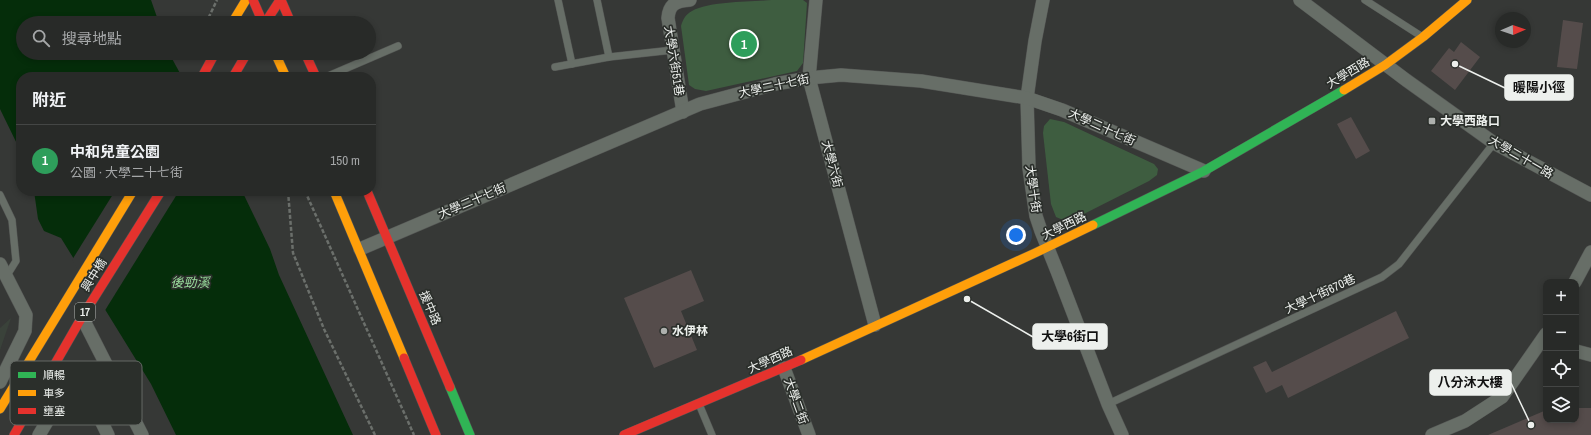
<!DOCTYPE html>
<html lang="zh-TW">
<meta charset="utf-8">
<style>
body{margin:0;font-family:"Archivo Narrow","Noto Sans TC",sans-serif;background:#303230;color:#f1f3f6}
.controls{position:absolute;right:12px;bottom:12px;display:grid;overflow:hidden;border-radius:8px;box-shadow:0 2px 6px #0003}
.controls button{width:36px;height:36px;display:grid;place-items:center;padding:0;border:0;border-bottom:1px solid #444645;background:#282a28;color:#f1f3f6;font:20px sans-serif}
.compass{position:absolute;left:1495px;top:12px;width:36px;height:36px;border-radius:50%;background:#282a28;box-shadow:0 2px 6px #0003;rotate:88deg}
.you{position:absolute;left:1016px;top:235px;width:14px;height:14px;margin:-10px;border:3px solid #fff;border-radius:50%;background:#1a73e8;box-shadow:0 0 0 6px #1a73e833}
.badge{display:grid;place-items:center;width:26px;height:26px;border-radius:50%;background:#1a73e8;color:#fff;font-size:13px;font-weight:700}
.pin{position:absolute;translate:-50% -50%;border:2px solid #fff;box-shadow:0 1px 4px #0006}
.list{margin:0;padding:0;list-style:none}
h2{display:flex;justify-content:space-between;align-items:center;height:52px;margin:0;padding:0 16px;font-size:17px}
h2 small{font-size:13px;font-weight:400;color:#a5a7a8}
.list li{display:grid;grid-template-columns:26px 1fr auto;gap:12px;align-items:center;box-sizing:border-box;height:72px;padding:0 16px;border-top:1px solid #444645}
.list b{display:block;font-size:15px;white-space:nowrap}
.list p{margin:0;font-size:13px;white-space:nowrap;color:#a5a7a8}
.list em{font-size:13px;font-style:normal;color:#a5a7a8}
.icon{flex:none;width:22px;height:22px;fill:none;stroke:currentColor;stroke-width:2;stroke-linecap:round;stroke-linejoin:round}
.map{position:relative;flex:none;width:1591px;height:435px;overflow:hidden}
.search{position:absolute;background:#282a28;box-shadow:0 2px 6px #0003;left:16px;top:16px;width:360px;height:44px;display:flex;align-items:center;gap:10px;box-sizing:border-box;padding:0 14px;border-radius:22px;color:#a5a7a8;font-size:15px}
.panel{position:absolute;background:#282a28;box-shadow:0 2px 6px #0003;left:16px;top:72px;width:360px;height:124px;border-radius:16px}
.map>svg:first-child{display:block}
</style>
<div class="map">
<svg width="1591" height="435" viewBox="0 0 1591 435">
<rect width="100%" height="100%" fill="#363836"/>
<!-- built -->
<path fill="#3a423a" d="M11,318L0,350V328Z"/>
<!-- green -->
<g fill="#3e5d40">
<path d="M772,0H803L807,3L803,63L797,71L706,91L695,89L689,85L681,26C683,19 686,14 692,11C711,1 750,2 772,0Z"/>
<path d="M1050,119L1064,122L1154,164L1158,169L1157,175L1149,181L1072,220H1063L1056,217L1051,204L1043,133L1044,126Z"/>
</g>
<!-- water -->
<g fill="#052d0a">
<path d="M0,0H151L159,23H23V53H169L182,77H21V152L0,109Z"/>
<path d="M34,191H242L270,249L279,275L353,435H176L151,384L61,238L44,231L38,219Z"/>
</g>
<!-- pier -->
<path fill="#363836" d="M115,191H179L104,312L72,260Z"/>
<!-- building -->
<g fill="#554c4b">
<path d="M1563,20L1583,23L1577,69L1557,67Z"/>
<path d="M1461,42L1480,57L1455,90L1431,71L1449,48L1454,52Z"/>
<path d="M1351,117L1370,151L1356,159L1337,124Z"/>
<path d="M691,270L704,301L681,311L697,350L654,368L624,298Z"/>
<path d="M1396,311L1409,338L1288,398L1282,385L1266,393L1253,367L1266,361L1272,372Z"/>
<path d="M1576,408H1591V435H1488L1544,411L1546,420H1576Z"/>
</g>
<g fill="none" stroke-linecap="round" stroke-linejoin="round">
<!-- lane casing -->
<g stroke="#535553" stroke-width="8">
<g id="lane">
<path d="M558,0L572,64"/>
<path d="M597,0L609,57"/>
<path d="M1365,0L1421,36"/>
<path d="M555,67L609,57L673,50"/>
<path d="M326,77L398,46"/>
<path d="M0,195L12,220L16,261L6,277"/>
<path d="M699,404L712,435"/>
<path d="M1108,404L1382,277L1399,264L1494,143"/>
</g>
</g>
<!-- street casing -->
<g stroke="#535553" stroke-width="14">
<g id="street">
<path d="M816,0L809,78L875,325"/>
<path d="M1043,0L1035,41L1027,98L1029,168L1036,216L1041,231L1057,271L1108,404L1122,435"/>
<path d="M1300,0L1406,80L1494,143L1591,195"/>
<path d="M683,112L668,18C669,4 676,1 690,0"/>
<path d="M360,249L700,104L775,84L809,78L841,75L921,81L1027,98L1062,110L1204,171"/>
<path d="M0,264L26,315L25,331L0,382"/>
<path d="M1575,282L1591,252"/>
<path d="M82,317L142,435"/>
<path d="M1576,351L1591,355"/>
<path d="M784,368L809,435"/>
<path d="M39,435L77,371L108,435"/>
<path d="M1432,435L1465,421L1502,397L1546,334"/>
</g>
</g>
<!-- fast casing -->
<g stroke="#535553" stroke-width="10">
<g id="fast">
<path d="M1093,225L1204,171L1344,90"/>
<path d="M450,387L470,435"/>
</g>
</g>
<!-- slow casing -->
<g stroke="#535553" stroke-width="10">
<g id="slow">
<path d="M232,23L246,0"/>
<path d="M275,53L286,77"/>
<path d="M1344,90L1385,65L1423,37L1467,0"/>
<path d="M334,191L404,358"/>
<path d="M801,360L1035,253L1093,225"/>
<path d="M0,409L133,191"/>
</g>
</g>
<!-- jam casing -->
<g stroke="#535553" stroke-width="10">
<g id="jam">
<path d="M253,0L263,23"/>
<path d="M281,0L291,23"/>
<path d="M265,23L280,0"/>
<path d="M305,53L316,77"/>
<path d="M202,77L215,53"/>
<path d="M233,77L247,53"/>
<path d="M367,191L450,387"/>
<path d="M404,358L436,435"/>
<path d="M14,435L82,317L161,191"/>
<path d="M624,435L801,360"/>
</g>
</g>
<!-- path -->
<g stroke="#6b6f6b" stroke-width="2.5" stroke-dasharray="4 2" stroke-linecap="butt">
<path d="M206,23L217,0"/>
<path d="M288,191L293,253L324,329L375,435"/>
<path d="M305,191L414,435"/>
</g>
<!-- lane -->
<use href="#lane" stroke="#676e67" stroke-width="7"/>
<!-- street -->
<use href="#street" stroke="#676e67" stroke-width="13"/>
<!-- fast -->
<use href="#fast" stroke="#30b455" stroke-width="9"/>
<!-- slow -->
<use href="#slow" stroke="#ff9f0a" stroke-width="9"/>
<!-- jam -->
<use href="#jam" stroke="#e5322d" stroke-width="9"/>
</g>
<!-- markers -->
<g fill="#adb0ad" stroke="#2b2f2b" stroke-width="1.5">
<rect x="1428" y="117" width="8" height="8" rx="2"/>
<circle cx="664" cy="331" r="4"/>
</g>
<g text-anchor="middle" dominant-baseline="central" stroke-width="3.5" stroke-linejoin="round" paint-order="stroke">
<!-- shield labels -->
<rect fill="#2b2f2b" stroke="#b3b6b3" stroke-width="1" x="75" y="303" width="20" height="18" rx="3"/>
<g font-size="11" font-weight="bold" fill="#edf0ed">
<text x="85" y="312">17</text>
</g>
<!-- street labels -->
<g font-size="12" fill="#edf0ed" stroke="#2b2f2b">
<text transform="translate(674 61) rotate(81)">大學六街51巷</text>
<text transform="translate(1348 73) rotate(-31)">大學西路</text>
<text transform="translate(774 86) rotate(-12)">大學二十七街</text>
<text transform="translate(1102 127) rotate(24)">大學二十七街</text>
<text transform="translate(1521 157) rotate(30)">大學二十一路</text>
<text transform="translate(832 164) rotate(75)">大學六街</text>
<text transform="translate(1033 189) rotate(82)">大學十街</text>
<text transform="translate(472 201) rotate(-23)">大學二十七街</text>
<text transform="translate(1064 226) rotate(-26)">大學西路</text>
<text transform="translate(94 275) rotate(-58)">興中橋</text>
<text transform="translate(1320 294) rotate(-25)">大學十街670巷</text>
<text transform="translate(430 308) rotate(67)">援中路</text>
<text transform="translate(770 360) rotate(-24)">大學西路</text>
<text transform="translate(796 401) rotate(70)">大學二街</text>
</g>
<!-- poi labels -->
<g font-size="12" font-weight="bold" fill="#edf0ed" stroke="#2b2f2b" text-anchor="start">
<text x="1440" y="121">大學西路口</text>
<text x="672" y="331">水伊林</text>
</g>
<!-- water labels -->
<g font-size="13" font-style="italic" fill="#99dc9c" stroke="#2b2f2b">
<text x="190" y="282">後勁溪</text>
</g>
</g>
<!-- legend -->
<rect x="10" y="361" width="132" height="64" rx="6" fill="#2b2f2b" stroke="#656965" stroke-width="1"/>
<rect x="18" y="372" width="18" height="6" fill="#30b455"/>
<rect x="18" y="390" width="18" height="6" fill="#ff9f0a"/>
<rect x="18" y="408" width="18" height="6" fill="#e5322d"/>
<g font-size="11" fill="#edf0ed">
<text x="43" y="379">順暢</text>
<text x="43" y="397">車多</text>
<text x="43" y="415">壅塞</text>
</g>
<!-- callouts -->
<path fill="none" stroke="#edf0ed" stroke-width="1.5" d="M1455 64L1505 88M967 299L1033 337M1531 425L1511 383"/>
<g fill="#edf0ed" stroke="#2b2f2b" stroke-width="1.5">
<circle cx="1455" cy="64" r="4"/>
<circle cx="967" cy="299" r="4"/>
<circle cx="1531" cy="425" r="4"/>
</g>
<g fill="#edf0ed" stroke="#edf0ed" stroke-width="1.5">
<rect x="1505" y="75" width="68" height="25" rx="4"/>
<rect x="1033" y="324" width="74" height="25" rx="4"/>
<rect x="1430" y="370" width="81" height="25" rx="4"/>
</g>
<g font-size="13" text-anchor="middle" font-weight="bold" fill="#111">
<text x="1539" y="92">暖陽小徑</text>
<text x="1070" y="341">大學6街口</text>
<text x="1470" y="387">八分沐大樓</text>
</g>
</svg>
<div class="controls">
<button>+</button>
<button>−</button>
<button><svg class="icon" aria-label="locate" viewBox="0 0 24 24"><circle cx="12" cy="12" r="6"/><path d="M12 2v4M12 18v4M2 12h4M18 12h4"/></svg></button>
<button><svg class="icon" aria-label="layers" viewBox="0 0 24 24"><path d="M12 4l9 5-9 5-9-5zM3 14l9 5 9-5"/></svg></button>
</div>
<svg class="compass" viewBox="-18 -18 36 36"><path d="M0-13l5 13h-10z" fill="#e53935"/><path d="M0 13l5-13h-10z" fill="#a5a7a8"/></svg>
<div class="you"></div>
<div class="pin badge" style="left:744px;top:44px;background:#2e9e5b">1</div>
<div class="search"><svg class="icon" aria-label="search" viewBox="0 0 24 24"><circle cx="10" cy="10" r="6"/><path d="M15 15l6 6"/></svg>搜尋地點</div>
<section class="panel">
<h2>附近<small></small></h2>
<ul class="list">
<li><span class="badge" style="background:#2e9e5b">1</span><div><b>中和兒童公園</b><p>公園 · 大學二十七街</p></div><em>150 m</em></li>
</ul>
</section>
</div>
